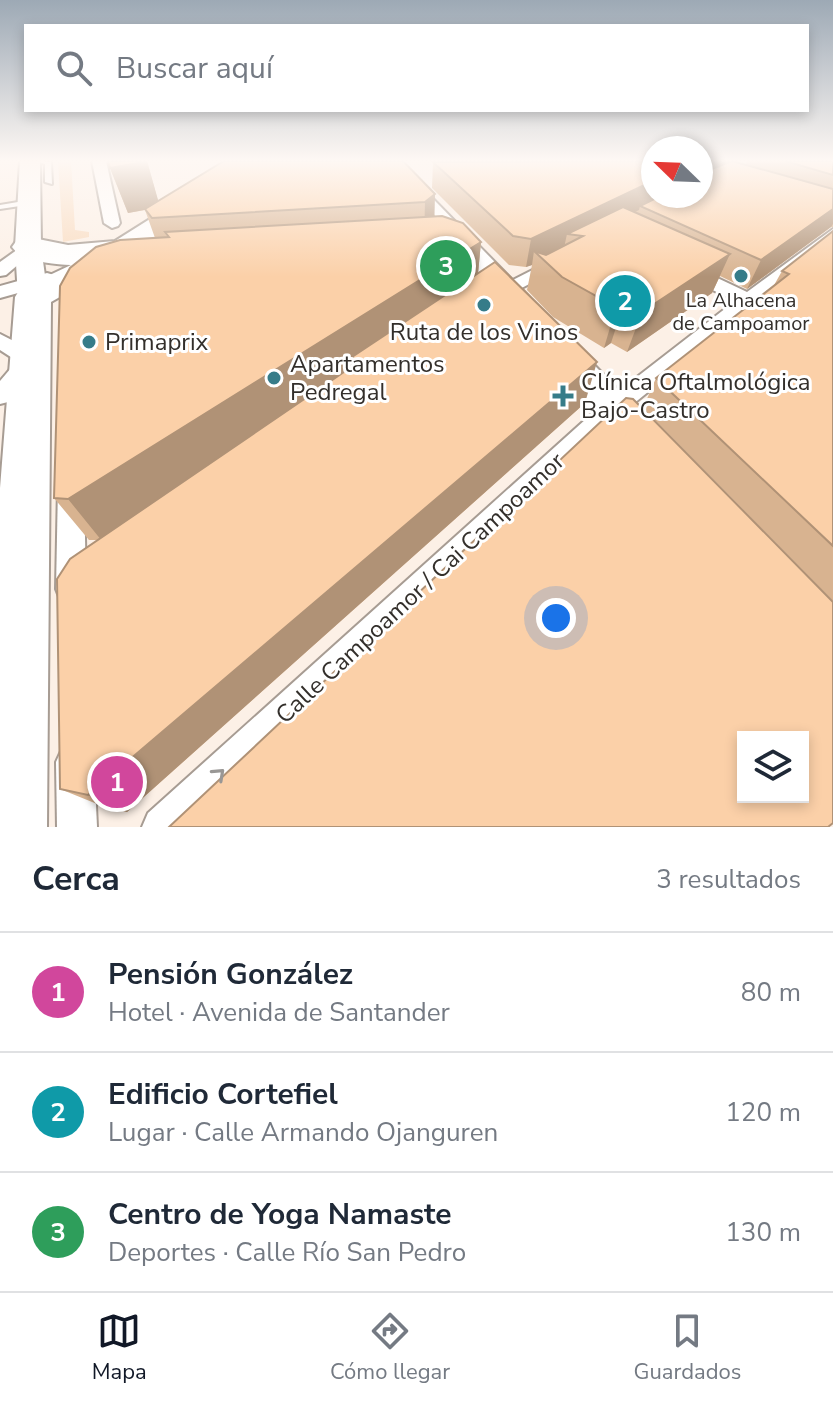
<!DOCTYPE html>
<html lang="es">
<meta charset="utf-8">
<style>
body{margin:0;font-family:"Nunito Sans",sans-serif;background:#f2f2f3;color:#1f2937}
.controls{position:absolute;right:24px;bottom:24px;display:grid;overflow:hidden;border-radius:0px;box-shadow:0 4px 12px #0003}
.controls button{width:72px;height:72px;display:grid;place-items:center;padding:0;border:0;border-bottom:2px solid #e0e1e3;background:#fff;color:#1f2937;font:40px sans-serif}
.compass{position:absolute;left:641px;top:136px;width:72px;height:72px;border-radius:50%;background:#fff;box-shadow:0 4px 12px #0003;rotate:293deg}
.you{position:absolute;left:556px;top:618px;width:28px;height:28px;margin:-20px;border:6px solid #fff;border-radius:50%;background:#1a73e8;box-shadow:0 0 0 12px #1a73e833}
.badge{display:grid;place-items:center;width:52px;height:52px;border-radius:50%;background:#111827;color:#fff;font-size:26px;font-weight:700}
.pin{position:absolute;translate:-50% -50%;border:4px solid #fff;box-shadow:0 2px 8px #0006}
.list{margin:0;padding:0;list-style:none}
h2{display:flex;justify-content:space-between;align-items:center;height:104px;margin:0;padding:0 32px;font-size:34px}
h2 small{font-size:26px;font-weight:400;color:#747a83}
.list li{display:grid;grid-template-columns:52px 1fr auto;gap:24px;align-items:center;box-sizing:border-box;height:120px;padding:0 32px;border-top:2px solid #e0e1e3}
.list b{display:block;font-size:30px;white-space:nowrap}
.list p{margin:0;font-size:26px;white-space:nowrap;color:#747a83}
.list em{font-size:26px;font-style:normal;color:#747a83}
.icon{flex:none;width:44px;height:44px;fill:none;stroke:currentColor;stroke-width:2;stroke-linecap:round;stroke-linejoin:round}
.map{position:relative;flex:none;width:833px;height:827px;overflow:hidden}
.search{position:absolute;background:#fff;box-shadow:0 4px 12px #0003;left:24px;right:24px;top:24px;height:88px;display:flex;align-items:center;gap:20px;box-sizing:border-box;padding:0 28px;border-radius:0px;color:#747a83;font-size:30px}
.sheet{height:464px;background:#fff}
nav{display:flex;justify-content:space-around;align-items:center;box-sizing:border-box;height:112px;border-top:2px solid #e0e1e3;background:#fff;font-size:22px;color:#747a83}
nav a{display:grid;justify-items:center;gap:4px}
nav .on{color:#111827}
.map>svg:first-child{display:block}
</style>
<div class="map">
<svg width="833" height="827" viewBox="0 0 833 827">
<rect width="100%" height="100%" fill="#fcf0e6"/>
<!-- green -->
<path fill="#f9dcc1" d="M58,161H71L75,230L89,232V237L63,242Z"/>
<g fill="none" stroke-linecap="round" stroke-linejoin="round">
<!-- lane casing -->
<g stroke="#a79c93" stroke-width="4">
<g id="lane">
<path d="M36,161L51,162L52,184L45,182V164Z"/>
<path d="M30,200H33V204L0,209V205Z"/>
</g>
</g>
<!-- street casing -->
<g stroke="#a79c93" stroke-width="4">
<g id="street">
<path d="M92,161H106L120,223L118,226L112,228L104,223Z"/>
<path d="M833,229V242L622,413L191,827H142L148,813L606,401L735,301L680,274L677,270L680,266H692L747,292Z"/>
<path d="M28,242L34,243L37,247L34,251L6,275L0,276V262Z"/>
<path d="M556,258L562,259L565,263L562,267L512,293H498L495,289Z"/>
<path d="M47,273L54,275L56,279L54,283L0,298V286Z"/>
<path d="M0,334L39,354L42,359L8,402L0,404V381L17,361L0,350Z"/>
<path d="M71,475L81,478L84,486L86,589L82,599L71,604L60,599L56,589L58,486L61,478Z"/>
<path d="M75,743L88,749L94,762L97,827H57L56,762L62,749Z"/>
</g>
</g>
<!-- secondary casing -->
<g stroke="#a79c93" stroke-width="4">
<g id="secondary">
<path d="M20,161H40L41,247L48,297L43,303L33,306L23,303L18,297L15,247Z"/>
<path d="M374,161H396L528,296L533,302L528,308L518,311L508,308Z"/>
<path d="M558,336L569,339L661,434L667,444L661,454L648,459L635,454L547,353L542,346L547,339Z"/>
</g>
</g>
<!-- highway casing -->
<g stroke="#a79c93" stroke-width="4">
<path id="highway" d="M242,161H273L160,240L51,302L47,827H0V488L15,297L20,289L71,265C53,264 23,262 12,247L17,240L28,237L68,245L115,241Z"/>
</g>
<!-- lane -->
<use href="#lane" fill="#fff" fill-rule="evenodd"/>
<!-- street -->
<use href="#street" fill="#fff" fill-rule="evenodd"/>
<!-- secondary -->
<use href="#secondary" fill="#fff" fill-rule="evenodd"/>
<!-- highway -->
<use href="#highway" fill="#fff" fill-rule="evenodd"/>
</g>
<!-- wall -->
<g fill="#d8b390">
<path d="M108,161H147L158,201L403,161L435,216L481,242L478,273L585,403L127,812L102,806L60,789L98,540H89L54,498L155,238L145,210L128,213L110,168Z"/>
<path d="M701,161L735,162L746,165L747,161H833V227H831L747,289L720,276L712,293L627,352L611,343L604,348L553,317L527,290L532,265L526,267L509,265L432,188L433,162L653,196H701Z"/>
<path d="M833,231V601L643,408L656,378L773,287L782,271Z"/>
</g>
<!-- shaded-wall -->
<g fill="#b09276">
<path d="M147,161L160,207L128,213L110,168Z"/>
<path d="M707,161H737L703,179Z"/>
<path d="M653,181V196H667L640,206L639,210L582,239L583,236L567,234L564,248L543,259L534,251L532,265L526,267L531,239Z"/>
<path d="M435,194L434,235L424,243L425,202Z"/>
<path d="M833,209V224L831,227L747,289L761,260Z"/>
<path d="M481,242L477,285L357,363L352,357L354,369L102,541L68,499Z"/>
<path d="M730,254L712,293L627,352L642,312Z"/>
<path d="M624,303L611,343L604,348L616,307Z"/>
<path d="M597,362L585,403L127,812L88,795Z"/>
</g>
<!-- building -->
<g fill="#fbd0a8" stroke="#b09276" stroke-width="2" fill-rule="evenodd">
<path d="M108,161H144V162L110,168Z"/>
<path d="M224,161H403L435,194L425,202L152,218L145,209Z"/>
<path d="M653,161V181L531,239L513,236L433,162Z"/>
<path d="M701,161H709V170L732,161L833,189V209L761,260L640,206L660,196H701V175L705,172L704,167H701Z"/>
<path d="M785,161H833V175Z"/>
<path d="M623,207L730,254L642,312L624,303L616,307L562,277L534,251L546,255L583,236L567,234Z"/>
<path d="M442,216L463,223L481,242L68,499L54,498L60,286L70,268L96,247L120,240L169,237L165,232Z"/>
<path d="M833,231V546L656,378L789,274L782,271Z"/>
<path d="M495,262L597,362L88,795L60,789L57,579L70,559L357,363L352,357Z"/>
<path d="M626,398L633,399L833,602V823L828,827H169ZM743,737H803V797H743Z"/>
</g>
<!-- one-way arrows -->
<defs><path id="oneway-chevron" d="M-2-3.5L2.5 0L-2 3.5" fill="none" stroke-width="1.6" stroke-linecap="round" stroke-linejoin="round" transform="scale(2)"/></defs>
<use stroke="#999795" href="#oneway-chevron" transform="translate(219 774) rotate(-43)"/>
<!-- sky -->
<linearGradient id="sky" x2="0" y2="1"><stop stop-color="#9da9b5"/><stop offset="0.58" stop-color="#fef8f4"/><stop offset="1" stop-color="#fef8f4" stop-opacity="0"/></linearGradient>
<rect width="833" height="277" fill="url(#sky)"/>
<!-- markers -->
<g fill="#367c89" stroke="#fff" stroke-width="3">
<circle cx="741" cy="276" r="8"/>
<circle cx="484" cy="305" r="8"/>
<circle cx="89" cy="342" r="8"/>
<circle cx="274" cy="378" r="8"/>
<path d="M559 384h8v8h8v8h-8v8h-8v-8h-8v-8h8z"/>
</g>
<g text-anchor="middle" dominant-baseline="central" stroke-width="6" stroke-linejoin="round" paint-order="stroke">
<!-- far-poi labels -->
<g font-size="20" fill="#332f2b" stroke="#fff">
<text x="741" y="300">La Alhacena<tspan x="741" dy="23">de Campoamor</tspan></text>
</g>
<!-- poi labels -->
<g font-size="24" fill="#332f2b" stroke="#fff" text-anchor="start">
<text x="484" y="332" text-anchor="middle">Ruta de los Vinos</text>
<text x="105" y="342">Primaprix</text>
<text x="290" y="364">Apartamentos<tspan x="290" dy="28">Pedregal</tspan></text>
<text x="581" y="382">Clínica Oftalmológica<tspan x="581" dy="28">Bajo-Castro</tspan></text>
</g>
<!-- street labels -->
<g font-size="24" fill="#332f2b" stroke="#fff">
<text transform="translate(420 588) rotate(-43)">Calle Campoamor / Cai Campoamor</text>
</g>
</g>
</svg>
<div class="controls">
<button><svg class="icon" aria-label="layers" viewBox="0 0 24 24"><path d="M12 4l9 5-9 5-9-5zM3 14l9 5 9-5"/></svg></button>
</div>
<svg class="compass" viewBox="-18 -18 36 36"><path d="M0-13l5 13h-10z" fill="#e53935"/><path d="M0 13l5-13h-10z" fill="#747a83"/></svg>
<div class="you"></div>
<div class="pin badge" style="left:117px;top:782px;background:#d1479c">1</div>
<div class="pin badge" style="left:625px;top:301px;background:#0f9aa8">2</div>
<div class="pin badge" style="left:446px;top:266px;background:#2e9e5b">3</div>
<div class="search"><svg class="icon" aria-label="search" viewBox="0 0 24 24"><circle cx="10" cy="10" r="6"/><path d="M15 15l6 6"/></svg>Buscar aquí</div>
</div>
<section class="sheet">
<h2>Cerca<small>3 resultados</small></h2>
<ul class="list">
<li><span class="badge" style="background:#d1479c">1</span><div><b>Pensión González</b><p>Hotel · Avenida de Santander</p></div><em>80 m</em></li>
<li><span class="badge" style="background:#0f9aa8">2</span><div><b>Edificio Cortefiel</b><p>Lugar · Calle Armando Ojanguren</p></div><em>120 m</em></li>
<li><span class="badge" style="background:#2e9e5b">3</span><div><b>Centro de Yoga Namaste</b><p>Deportes · Calle Río San Pedro</p></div><em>130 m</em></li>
</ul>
</section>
<nav>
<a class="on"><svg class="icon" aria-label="map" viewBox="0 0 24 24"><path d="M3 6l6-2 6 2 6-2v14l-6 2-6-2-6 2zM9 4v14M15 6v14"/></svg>Mapa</a>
<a><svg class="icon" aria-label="directions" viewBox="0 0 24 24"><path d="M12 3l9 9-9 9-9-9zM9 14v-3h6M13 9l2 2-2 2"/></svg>Cómo llegar</a>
<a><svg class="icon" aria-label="saved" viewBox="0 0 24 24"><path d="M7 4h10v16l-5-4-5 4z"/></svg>Guardados</a>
</nav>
